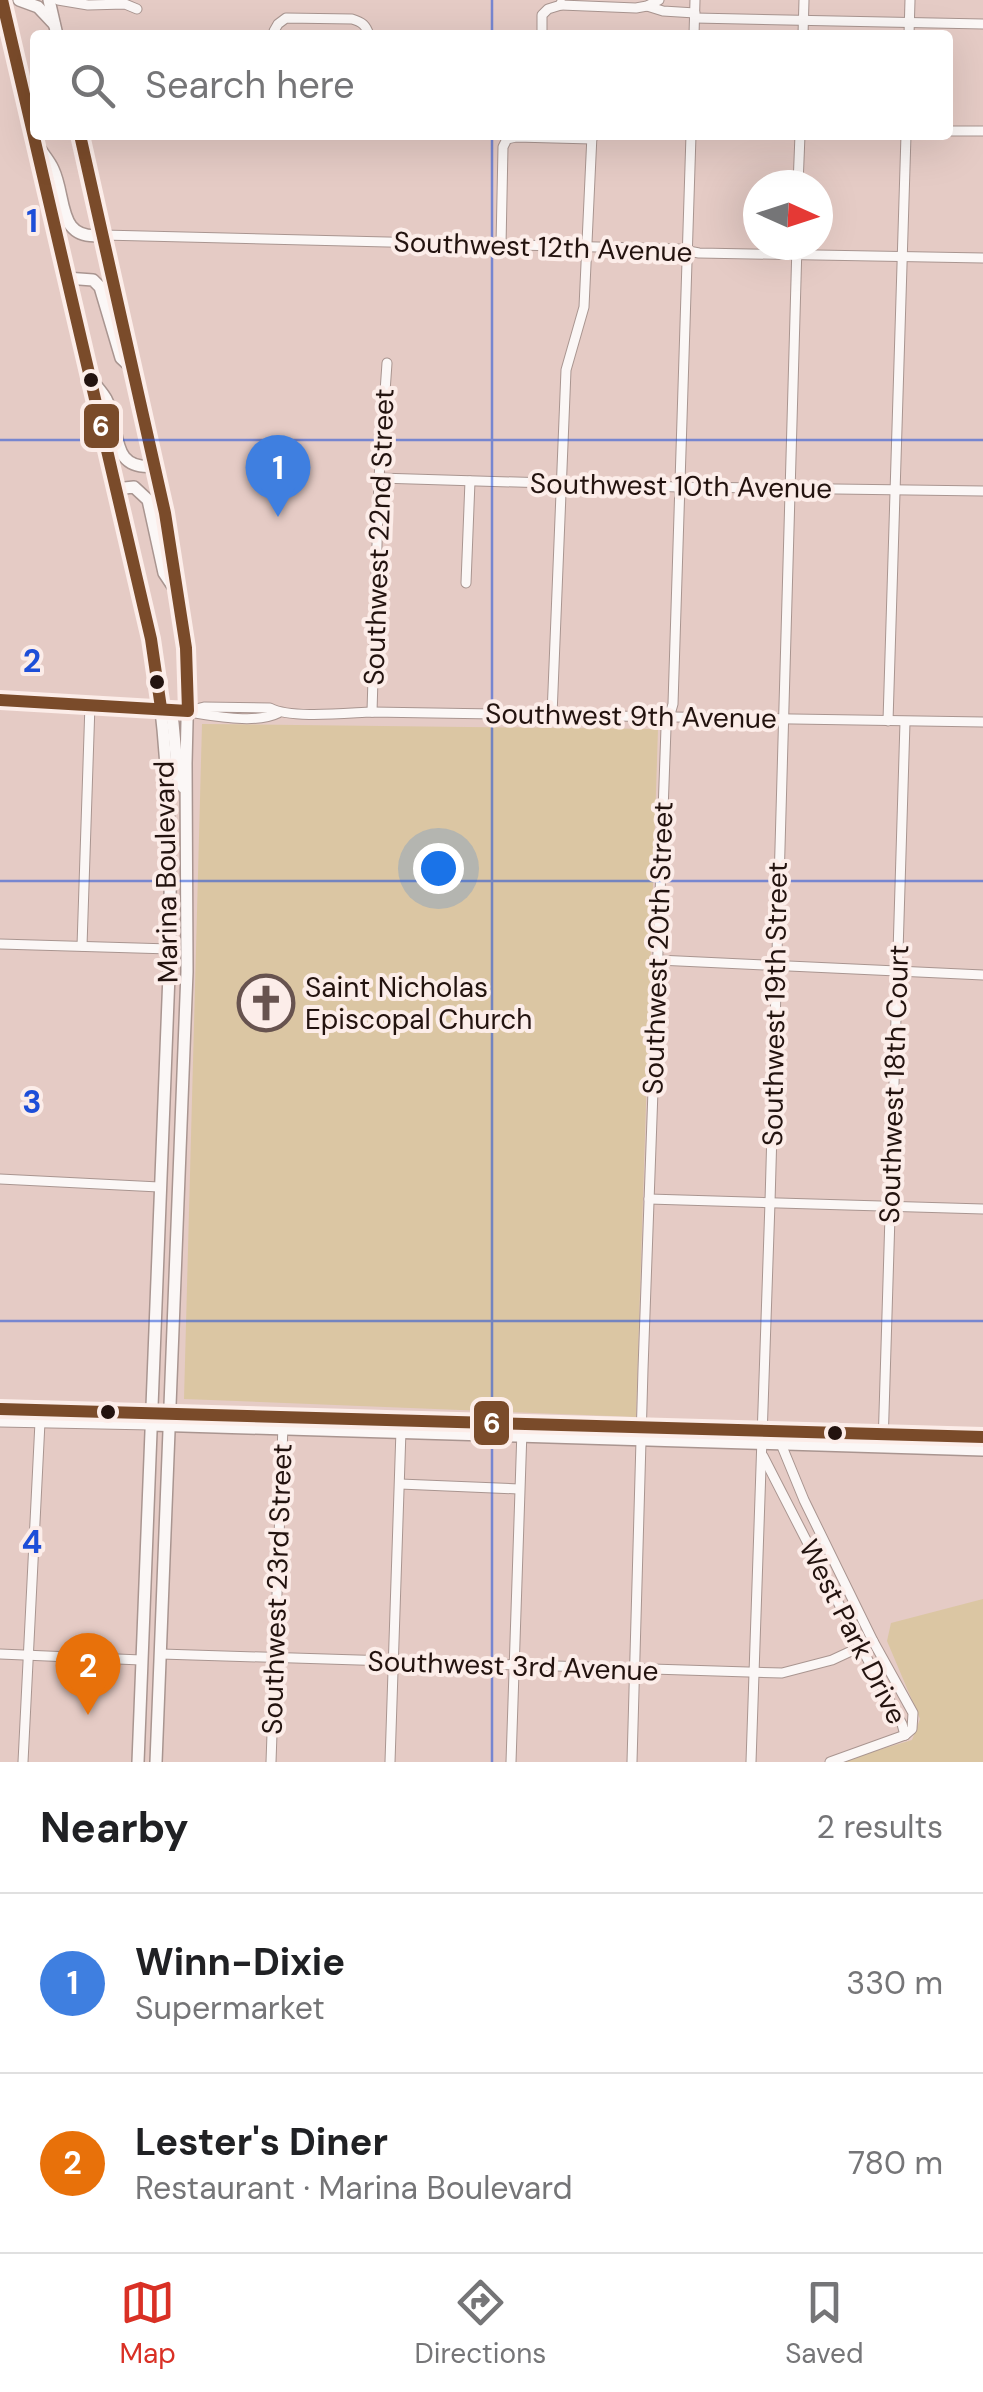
<!DOCTYPE html>
<meta charset="utf-8">
<style>
body{margin:0;font-family:"DM Sans",sans-serif;background:#f6f6f6;color:#202124}
.compass{position:absolute;left:743px;top:170px;width:90px;height:90px;border-radius:50%;background:#fff;box-shadow:0 10px 40px #0002;rotate:93deg}
.you{position:absolute;left:438px;top:868px;width:35px;height:35px;margin:-25px;border:8px solid #fff;border-radius:50%;background:#1a73e8;box-shadow:0 0 0 15px #1a73e833}
.badge{display:grid;place-items:center;width:65px;height:65px;border-radius:50%;background:#d93025;color:#fff;font-size:32px;font-weight:700}
.pin{position:absolute;translate:-50% -82px;filter:drop-shadow(0 2px 5px #0008)}
.pin::after{content:'';position:absolute;top:52px;width:35px;height:30px;background:inherit;clip-path:polygon(0 0,100% 0,50% 100%)}
.list{margin:0;padding:0;list-style:none}
h2{display:flex;justify-content:space-between;align-items:center;height:130px;margin:0;padding:0 40px;font-size:42px}
h2 small{font-size:32px;font-weight:400;color:#757577}
.list li{display:grid;grid-template-columns:65px 1fr auto;gap:30px;align-items:center;box-sizing:border-box;height:180px;padding:0 40px;border-top:2px solid #e0e0e0}
.list b{display:block;font-size:38px;white-space:nowrap}
.list p{margin:0;font-size:32px;white-space:nowrap;color:#757577}
.list em{font-size:32px;font-style:normal;color:#757577}
.icon{flex:none;width:55px;height:55px;fill:none;stroke:currentColor;stroke-width:2;stroke-linecap:round;stroke-linejoin:round}
.map{position:relative;flex:none;width:983px;height:1762px;overflow:hidden}
.search{position:absolute;background:#fff;box-shadow:0 10px 40px #0002;left:30px;right:30px;top:30px;height:110px;display:flex;align-items:center;gap:25px;box-sizing:border-box;padding:0 35px;border-radius:10px;color:#757577;font-size:38px}
.sheet{height:490px;background:#fff}
nav{display:flex;justify-content:space-around;align-items:center;box-sizing:border-box;height:140px;border-top:2px solid #e0e0e0;background:#fff;font-size:28px;color:#757577}
nav a{display:grid;justify-items:center;gap:5px}
nav .on{color:#d93025}
.map>svg:first-child{display:block}
</style>
<div class="map">
<svg width="983" height="1762" viewBox="0 0 983 1762">
<rect width="100%" height="100%" fill="#e5cbc5"/>
<!-- green -->
<g fill="#dbc6a3">
<path d="M202,724L658,729L636,1417L184,1399Z"/>
<path d="M983,1599V1762H845V1760L912,1740L920,1719L887,1641L891,1623Z"/>
</g>
<g fill="none" stroke-linecap="round" stroke-linejoin="round">
<!-- minor casing -->
<g stroke="#a99590" stroke-width="11">
<g id="minor">
<path d="M58,0L88,5L125,4L137,9"/>
<path d="M561,5L636,8L647,6L659,0"/>
<path d="M647,6L663,11L695,13"/>
<path d="M695,18L983,24"/>
<path d="M274,31L278,24L286,18L352,19C362,22 366,25 369,35"/>
<path d="M542,35V15L548,9L561,5V3"/>
<path d="M694,35L695,0"/>
<path d="M803,35L804,0"/>
<path d="M909,35L910,0"/>
<path d="M948,131H983"/>
<path d="M798,185L800,135"/>
<path d="M103,235L678,249L699,253L983,258"/>
<path d="M501,245L503,147L507,139L516,137L592,139"/>
<path d="M379,478L679,487L983,491"/>
<path d="M466,583L470,481"/>
<path d="M0,700L161,708C192,711 251,727 278,713"/>
<path d="M188,711L204,707L270,708C291,719 347,713 372,712L983,722"/>
<path d="M372,712L379,478L387,363"/>
<path d="M552,715L566,370L584,307L592,135"/>
<path d="M888,721L906,135"/>
<path d="M0,944L170,949"/>
<path d="M82,946L90,704"/>
<path d="M658,960L983,975"/>
<path d="M0,1179L159,1187"/>
<path d="M649,1199L983,1209"/>
<path d="M0,1409L152,1413"/>
<path d="M0,1422L151,1425"/>
<path d="M781,1444L804,1500L873,1641L913,1713L912,1729L905,1735"/>
<path d="M883,1446L905,722"/>
<path d="M763,1456L861,1647L902,1724L905,1735"/>
<path d="M400,1484L519,1489"/>
<path d="M0,1654L141,1660"/>
<path d="M161,1654L782,1673L832,1660L873,1641"/>
<path d="M23,1762L40,1422"/>
<path d="M271,1762L283,1425"/>
<path d="M390,1762L401,1430"/>
<path d="M511,1762L522,1430"/>
<path d="M632,1762L643,1369L666,728L673,704L691,135"/>
<path d="M751,1762L770,1202L797,245"/>
<path d="M830,1762L905,1735"/>
</g>
</g>
<!-- major casing -->
<g stroke="#a99590" stroke-width="14">
<g id="major">
<path d="M2,0L151,639C169,741 171,845 170,949L138,1762"/>
<path d="M19,0L38,7L54,24"/>
<path d="M49,0L57,35"/>
<path d="M80,135L156,466L179,594L188,681L186,763L187,972L156,1762"/>
<path d="M40,149C44,155 50,162 53,169C67,198 56,242 103,235"/>
<path d="M66,278L93,280L100,287L121,358L134,370"/>
<path d="M92,380C96,386 103,393 106,399C122,428 107,472 156,466"/>
<path d="M115,489L134,487L148,500L164,573L176,591"/>
<path d="M161,708L172,717L173,723L178,777L183,787"/>
<path d="M152,1413L983,1437"/>
<path d="M151,1425L983,1450"/>
</g>
</g>
<!-- minor -->
<use href="#minor" stroke="#fbf7f6" stroke-width="9"/>
<!-- major -->
<use href="#major" stroke="#fbf7f6" stroke-width="11"/>
<!-- bus-1 casing -->
<g stroke="#fcede9" stroke-width="20">
<g id="bus-1">
<path d="M2,0L151,639L161,708"/>
<path d="M0,700L188,711L186,648L165,513L80,135"/>
<path d="M0,1409L983,1437"/>
</g>
</g>
<!-- bus-1 -->
<use href="#bus-1" stroke="#7a4b2a" stroke-width="12"/>
</g>
<!-- grid -->
<path fill="none" stroke="#1d4ed8" stroke-width="2.5" stroke-opacity="0.55" d="M492,0V35M492,135V1762M0,440H983M0,881H983M0,1321H983"/>
<!-- icons -->
<defs>
<g id="church-ring" transform="scale(2.875)"><circle r="9.5" fill="#fcede9" stroke="#67534f" stroke-width="1.5"/><path d="M-1.2-6h2.4v3.5h3.3v2.4h-3.3V6h-2.4V-.1h-3.3v-2.4h3.3Z" fill="#67534f"/></g>
</defs>
<g fill-rule="evenodd">
<use href="#church-ring" x="266" y="1003"/>
</g>
<!-- markers -->
<g fill="#23130f" stroke="#fcede9" stroke-width="4">
<circle cx="91" cy="380" r="9"/>
<circle cx="157" cy="682" r="9"/>
<circle cx="108" cy="1412" r="9"/>
<circle cx="835" cy="1433" r="9"/>
</g>
<g text-anchor="middle" dominant-baseline="central" stroke-width="8" stroke-linejoin="round" paint-order="stroke">
<!-- street labels -->
<g font-size="28" fill="#23130f" stroke="#fcede9">
<text transform="translate(543 247) rotate(2)">Southwest 12th Avenue</text>
<text transform="translate(681 486) rotate(1)">Southwest 10th Avenue</text>
<text transform="translate(379 537) rotate(-88)">Southwest 22nd Street</text>
<text transform="translate(631 716) rotate(1)">Southwest 9th Avenue</text>
<text transform="translate(166 872) rotate(-91)">Marina Boulevard</text>
<text transform="translate(658 948) rotate(-88)">Southwest 20th Street</text>
<text transform="translate(775 1004) rotate(-89)">Southwest 19th Street</text>
<text transform="translate(894 1084) rotate(-88)">Southwest 18th Court</text>
<text transform="translate(277 1589) rotate(-88)">Southwest 23rd Street</text>
<text transform="translate(853 1632) rotate(63)">West Park Drive</text>
<text transform="translate(513 1666) rotate(2)">Southwest 3rd Avenue</text>
</g>
<!-- poi labels -->
<g font-size="28" fill="#23130f" stroke="#fcede9" text-anchor="start">
<text x="305" y="987">Saint Nicholas<tspan x="305" dy="32">Episcopal Church</tspan></text>
</g>
</g>
<g font-size="32" text-anchor="middle" font-weight="bold" fill="#1d4ed8" stroke="#fcede9" stroke-width="8" stroke-linejoin="round" paint-order="stroke">
<text x="32" y="232">1</text>
<text x="32" y="672">2</text>
<text x="32" y="1113">3</text>
<text x="32" y="1553">4</text>
</g>
<g stroke="#fcede9" stroke-width="4">
<rect x="82" y="402" width="39" height="48" rx="10" fill="#7a4b2a"/>
<rect x="472" y="1399" width="39" height="48" rx="10" fill="#7a4b2a"/>
</g>
<g font-size="28" text-anchor="middle" font-weight="bold" fill="#fff">
<text x="101" y="436">6</text>
<text x="492" y="1433">6</text>
</g>
</svg>
<svg class="compass" viewBox="-18 -18 36 36"><path d="M0-13l5 13h-10z" fill="#e53935"/><path d="M0 13l5-13h-10z" fill="#757577"/></svg>
<div class="you"></div>
<div class="pin badge" style="left:278px;top:517px;background:#3f7fe0">1</div>
<div class="pin badge" style="left:88px;top:1715px;background:#e8710a">2</div>
<div class="search"><svg class="icon" aria-label="search" viewBox="0 0 24 24"><circle cx="10" cy="10" r="6"/><path d="M15 15l6 6"/></svg>Search here</div>
</div>
<section class="sheet">
<h2>Nearby<small>2 results</small></h2>
<ul class="list">
<li><span class="badge" style="background:#3f7fe0">1</span><div><b>Winn-Dixie</b><p>Supermarket</p></div><em>330 m</em></li>
<li><span class="badge" style="background:#e8710a">2</span><div><b>Lester's Diner</b><p>Restaurant · Marina Boulevard</p></div><em>780 m</em></li>
</ul>
</section>
<nav>
<a class="on"><svg class="icon" aria-label="map" viewBox="0 0 24 24"><path d="M3 6l6-2 6 2 6-2v14l-6 2-6-2-6 2zM9 4v14M15 6v14"/></svg>Map</a>
<a><svg class="icon" aria-label="directions" viewBox="0 0 24 24"><path d="M12 3l9 9-9 9-9-9zM9 14v-3h6M13 9l2 2-2 2"/></svg>Directions</a>
<a><svg class="icon" aria-label="saved" viewBox="0 0 24 24"><path d="M7 4h10v16l-5-4-5 4z"/></svg>Saved</a>
</nav>
